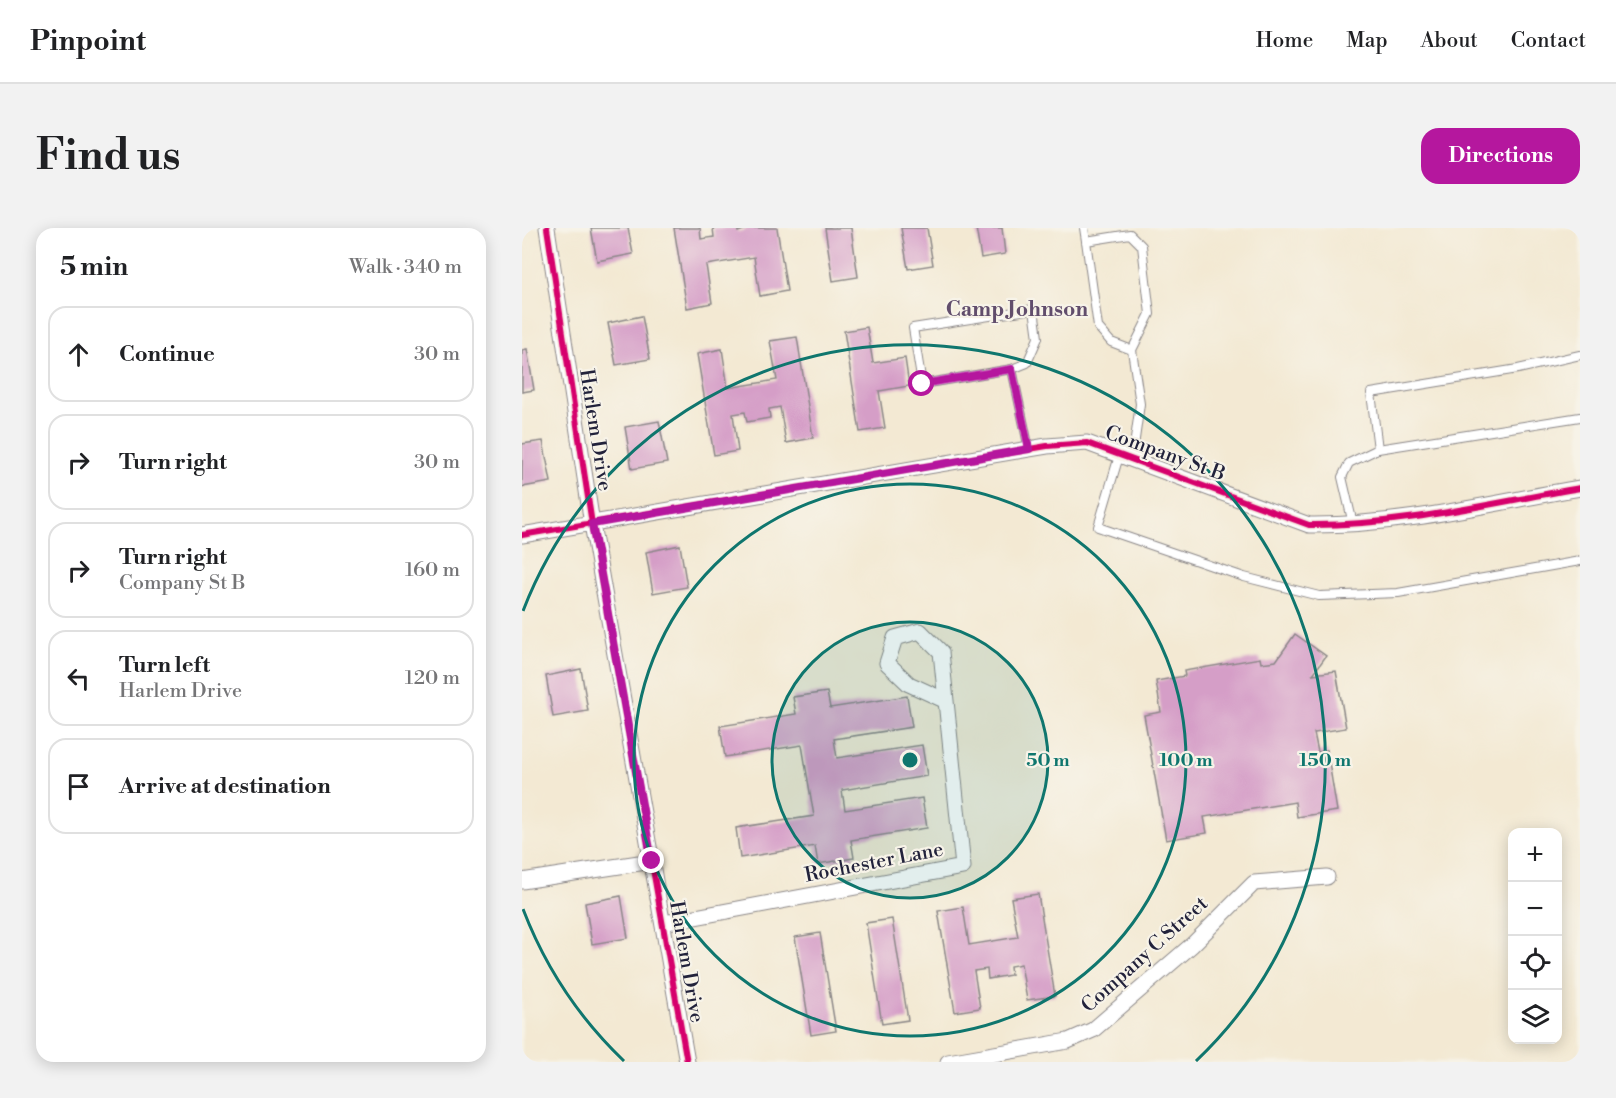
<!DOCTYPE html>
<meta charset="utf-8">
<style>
body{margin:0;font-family:"Libre Bodoni",serif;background:#f2f2f2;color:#202124}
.controls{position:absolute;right:18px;bottom:18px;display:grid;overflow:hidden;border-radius:12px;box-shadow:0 3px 15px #0003}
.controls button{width:54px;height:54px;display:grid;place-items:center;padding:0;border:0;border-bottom:2px solid #e0e0e0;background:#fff;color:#202124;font:30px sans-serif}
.stop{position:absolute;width:18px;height:18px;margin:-14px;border:4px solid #b5179e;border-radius:50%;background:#fff}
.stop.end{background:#b5179e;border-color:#fff;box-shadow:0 2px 6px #0008}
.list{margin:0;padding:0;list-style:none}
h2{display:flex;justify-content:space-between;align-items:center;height:78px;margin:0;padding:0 24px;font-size:26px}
h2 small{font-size:20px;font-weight:400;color:#757577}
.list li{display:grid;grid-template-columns:39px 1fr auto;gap:18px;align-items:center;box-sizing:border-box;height:96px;margin:0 12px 12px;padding:0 12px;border:2px solid #e0e0e0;border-radius:18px}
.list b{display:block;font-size:22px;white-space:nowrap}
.list p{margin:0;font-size:20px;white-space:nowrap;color:#757577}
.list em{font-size:20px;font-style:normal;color:#757577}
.icon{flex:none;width:33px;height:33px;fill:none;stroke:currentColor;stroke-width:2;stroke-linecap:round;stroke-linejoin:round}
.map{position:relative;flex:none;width:1058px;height:834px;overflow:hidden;border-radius:18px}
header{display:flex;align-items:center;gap:36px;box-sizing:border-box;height:84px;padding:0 30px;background:#fff;border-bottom:2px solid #e0e0e0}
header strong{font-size:28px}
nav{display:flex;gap:33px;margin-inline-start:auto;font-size:21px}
.intro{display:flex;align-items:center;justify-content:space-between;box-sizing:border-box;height:144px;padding:0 36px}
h1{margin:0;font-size:42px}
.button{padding:15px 27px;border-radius:18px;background:#b5179e;color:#fff;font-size:21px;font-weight:700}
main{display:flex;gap:36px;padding:0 36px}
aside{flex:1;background:#fff;border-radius:18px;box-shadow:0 3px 15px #0003}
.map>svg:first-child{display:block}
</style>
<header>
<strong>Pinpoint</strong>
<nav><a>Home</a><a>Map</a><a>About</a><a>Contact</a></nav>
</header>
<div class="intro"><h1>Find us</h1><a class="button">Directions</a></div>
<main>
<aside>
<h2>5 min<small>Walk · 340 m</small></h2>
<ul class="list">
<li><svg class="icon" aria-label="ahead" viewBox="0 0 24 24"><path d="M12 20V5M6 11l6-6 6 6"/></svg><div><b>Continue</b></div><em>30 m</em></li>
<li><svg class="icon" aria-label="right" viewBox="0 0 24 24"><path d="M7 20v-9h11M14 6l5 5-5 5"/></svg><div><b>Turn right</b></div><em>30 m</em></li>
<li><svg class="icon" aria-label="right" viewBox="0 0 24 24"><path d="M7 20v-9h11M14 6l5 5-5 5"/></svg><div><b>Turn right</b><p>Company St B</p></div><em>160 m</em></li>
<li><svg class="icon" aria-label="left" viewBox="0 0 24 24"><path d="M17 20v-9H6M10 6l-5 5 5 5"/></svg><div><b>Turn left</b><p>Harlem Drive</p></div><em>120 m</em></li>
<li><svg class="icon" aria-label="arrive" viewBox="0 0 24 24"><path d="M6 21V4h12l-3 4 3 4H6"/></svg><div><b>Arrive at destination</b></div></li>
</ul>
</aside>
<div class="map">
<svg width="1058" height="834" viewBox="0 0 1058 834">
<rect width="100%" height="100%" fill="#f7f3e8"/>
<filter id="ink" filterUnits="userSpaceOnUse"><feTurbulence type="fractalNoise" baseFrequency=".0167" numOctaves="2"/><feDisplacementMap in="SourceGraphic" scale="12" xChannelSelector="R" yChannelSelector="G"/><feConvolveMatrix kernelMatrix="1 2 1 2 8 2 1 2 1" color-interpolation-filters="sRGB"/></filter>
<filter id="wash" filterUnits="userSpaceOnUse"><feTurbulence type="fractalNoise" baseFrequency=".008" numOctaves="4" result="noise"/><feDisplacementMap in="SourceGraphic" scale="24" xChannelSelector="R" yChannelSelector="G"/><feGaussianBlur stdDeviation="1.35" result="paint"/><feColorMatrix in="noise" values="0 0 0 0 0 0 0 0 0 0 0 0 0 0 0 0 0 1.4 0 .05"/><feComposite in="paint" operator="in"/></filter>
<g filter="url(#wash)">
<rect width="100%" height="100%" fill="#f3e9d3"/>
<g id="blocks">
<!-- building -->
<g fill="#d59ec7">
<path d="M69,0H106L111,26L75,33Z"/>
<path d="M152,0H178L179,11L192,9L191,0H215L216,4L227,0H255L265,63L238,68L232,29L184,37L190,75L165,80Z"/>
<path d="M303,0H329L336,49L311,53Z"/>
<path d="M379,0H405L411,37L386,41Z"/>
<path d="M454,0H480L483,26L459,30Z"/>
<path d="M120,88L128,131L94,137L86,95Z"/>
<path d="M345,99L351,135L383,130L387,158L357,163L363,200L338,204L322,103Z"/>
<path d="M275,109L291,210L264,215L258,179L247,181L248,190L225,194L223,184L211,186L216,223L192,227L175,126L200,121L206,160L255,152L248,113Z"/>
<path d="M5,121L12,162L0,164V122Z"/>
<path d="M137,193L145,235L110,241L103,199Z"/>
<path d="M21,213L29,254L0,259V216Z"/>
<path d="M158,317L165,359L131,365L124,324Z"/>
<path d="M773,406L804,428L791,446L814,443L824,500L792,505L796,524L805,522L815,583L775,589L773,574L682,589L685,605L644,612L622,487L639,484L634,453L663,448L662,443L738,430L739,435L754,433Z"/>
<path d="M59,441L66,483L31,489L24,448Z"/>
<path d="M305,464L308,480L385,468L390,499L312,511L315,530L400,517L405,548L320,562L323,582L400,570L405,600L329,612L332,630L296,636L293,618L218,630L214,600L292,588L280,517L203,529L198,498L274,486L271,469Z"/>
<path d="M516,666L533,768L505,772L499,736L488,738L489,747L466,751L465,741L452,743L458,780L433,784L416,683L441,679L447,717L496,709L489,670Z"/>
<path d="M99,668L106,710L70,716L63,675Z"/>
<path d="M370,691L386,792L360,796L344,695Z"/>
<path d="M298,705L314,803L289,807L273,709Z"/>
</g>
</g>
</g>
<g filter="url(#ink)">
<use href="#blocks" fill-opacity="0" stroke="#8a8687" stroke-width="1.5"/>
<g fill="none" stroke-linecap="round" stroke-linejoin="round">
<!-- lane casing -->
<g stroke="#8a8687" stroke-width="10">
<g id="lane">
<path d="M562,0L564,13"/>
<path d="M512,81L516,110L505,135L490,141L400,156L391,100Z"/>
<path d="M490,141L507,221"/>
<path d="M856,221L1058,189"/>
<path d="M597,228L576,299L722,349L797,368L876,365L1058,333"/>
<path d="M610,232L618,176L610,122L628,86L620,18L608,6L564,13L576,99L589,114L610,122"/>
<path d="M831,296L820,249L827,235L856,221L849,165L996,141L1058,127"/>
</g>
</g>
<!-- street casing -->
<g stroke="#8a8687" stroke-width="17">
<g id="street">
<path d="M25,0L70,296L165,834"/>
<path d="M0,307L525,218L565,215L787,297C878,298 969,275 1058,260"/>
<path d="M0,653L130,633"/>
<path d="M141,695L441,639L419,424L398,403L373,410L365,435L387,456L422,472"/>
<path d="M426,834L546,813L571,802L670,717L732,655L805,649"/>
</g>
</g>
<!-- lane -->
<use href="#lane" stroke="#fff" stroke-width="8"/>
<!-- street -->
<use href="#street" stroke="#fff" stroke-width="15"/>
<!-- cycleway casing -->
<g stroke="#f7f3e8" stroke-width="10">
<g id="cycleway">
<path d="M25,0L70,296L165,834"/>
<path d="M0,307L525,218L565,215L787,297C878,298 969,275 1058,260"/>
</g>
</g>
<!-- cycleway -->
<use href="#cycleway" stroke="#d6006c" stroke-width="6"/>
</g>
</g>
<g fill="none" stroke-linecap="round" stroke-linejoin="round" filter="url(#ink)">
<!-- route -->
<path stroke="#b5179e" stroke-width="8" d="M130,633L70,296L507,221L490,141L400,156"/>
</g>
<!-- distance rings -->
<circle cx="388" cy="532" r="138" fill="#0f766e" fill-opacity=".12"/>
<g fill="none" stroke="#0f766e" stroke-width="3">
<circle cx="388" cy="532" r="138"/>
<circle cx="388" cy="532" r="276"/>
<path d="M102 833A415 415 0 0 1 1 681M1 383A415 415 0 1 1 674 833"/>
</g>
<g text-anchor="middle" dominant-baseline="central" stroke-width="4.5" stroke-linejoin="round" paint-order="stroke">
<!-- street labels -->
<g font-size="20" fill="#22223b" stroke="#f7f3e8">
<text transform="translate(73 202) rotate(81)">Harlem Drive</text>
<text transform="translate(643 226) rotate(20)">Company St B</text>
<text transform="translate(352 635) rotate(-11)">Rochester Lane</text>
<text transform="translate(623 727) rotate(-42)">Company C Street</text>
<text transform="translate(164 734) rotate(80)">Harlem Drive</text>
</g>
<!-- neighbourhood labels -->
<g font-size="21" font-weight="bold" fill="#614d6c" stroke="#f7f3e8">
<text x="495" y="82">Camp Johnson</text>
</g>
</g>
<circle cx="388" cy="532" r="9" fill="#0f766e" stroke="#f7f3e8" stroke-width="3"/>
<g font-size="18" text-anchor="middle" font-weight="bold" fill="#0f766e" stroke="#f7f3e8" stroke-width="4.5" stroke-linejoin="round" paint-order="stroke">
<text x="526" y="538">50 m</text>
<text x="664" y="538">100 m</text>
<text x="803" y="538">150 m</text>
</g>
</svg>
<div class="controls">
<button>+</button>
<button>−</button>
<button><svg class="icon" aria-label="locate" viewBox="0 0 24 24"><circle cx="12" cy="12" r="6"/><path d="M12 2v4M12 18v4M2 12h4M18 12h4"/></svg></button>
<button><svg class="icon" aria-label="layers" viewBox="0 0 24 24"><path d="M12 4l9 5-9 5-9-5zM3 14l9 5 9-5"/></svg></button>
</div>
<div class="stop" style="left:400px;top:156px"></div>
<div class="stop end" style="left:130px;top:633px"></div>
</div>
</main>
